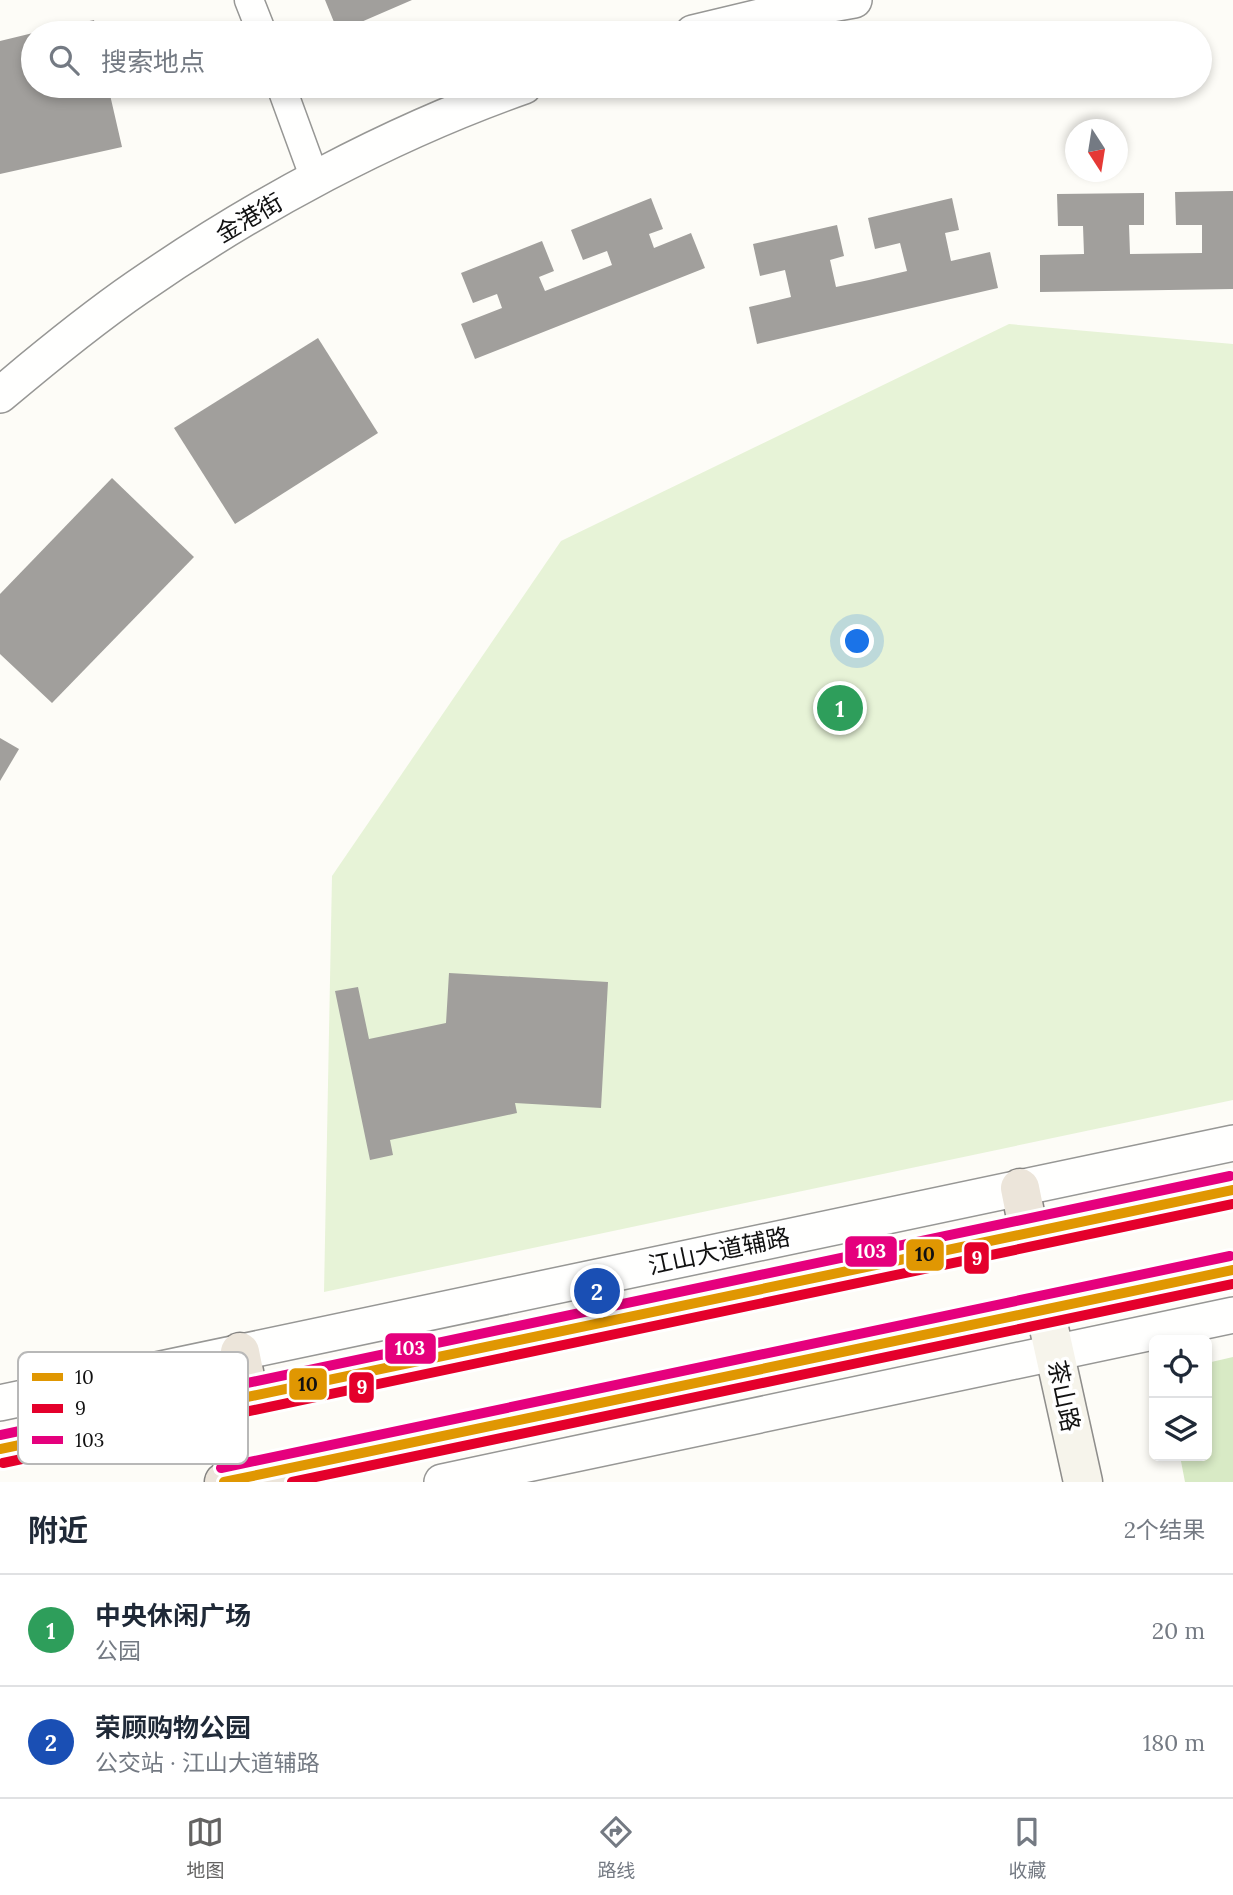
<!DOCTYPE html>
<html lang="zh">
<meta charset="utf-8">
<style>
body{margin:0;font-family:Lora,"Noto Sans SC",serif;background:#f2f2f3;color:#1f2937}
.controls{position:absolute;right:21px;bottom:21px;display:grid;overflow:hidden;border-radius:10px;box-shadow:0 4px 10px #0003}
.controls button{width:63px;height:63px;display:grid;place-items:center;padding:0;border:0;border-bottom:2px solid #e0e1e3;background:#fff;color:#1f2937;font:35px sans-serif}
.compass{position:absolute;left:1065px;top:119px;width:63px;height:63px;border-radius:50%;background:#fff;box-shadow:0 4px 10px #0003;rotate:168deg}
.you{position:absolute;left:858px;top:642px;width:24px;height:24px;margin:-18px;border:5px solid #fff;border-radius:50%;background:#1a73e8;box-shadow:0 0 0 10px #1a73e833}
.badge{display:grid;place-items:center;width:46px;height:46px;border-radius:50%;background:#646362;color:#fff;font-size:23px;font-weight:700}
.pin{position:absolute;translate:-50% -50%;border:4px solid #fff;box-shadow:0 2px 7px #0006}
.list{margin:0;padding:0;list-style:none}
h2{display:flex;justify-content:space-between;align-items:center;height:91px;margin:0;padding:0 28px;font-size:30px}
h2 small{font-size:23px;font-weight:400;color:#747a83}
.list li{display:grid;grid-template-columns:46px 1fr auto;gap:21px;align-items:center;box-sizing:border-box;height:112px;padding:0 28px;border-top:2px solid #e0e1e3}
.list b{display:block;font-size:26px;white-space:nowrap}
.list p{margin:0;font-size:23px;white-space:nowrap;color:#747a83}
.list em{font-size:23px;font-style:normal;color:#747a83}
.icon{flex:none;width:38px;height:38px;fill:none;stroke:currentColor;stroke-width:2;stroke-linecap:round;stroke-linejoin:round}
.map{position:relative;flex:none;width:1233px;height:1482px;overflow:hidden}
.search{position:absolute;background:#fff;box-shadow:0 4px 10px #0003;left:21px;right:21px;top:21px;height:77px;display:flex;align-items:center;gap:18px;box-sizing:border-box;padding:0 24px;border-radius:38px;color:#747a83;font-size:26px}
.sheet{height:315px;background:#fff}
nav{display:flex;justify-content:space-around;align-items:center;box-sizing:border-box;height:98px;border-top:2px solid #e0e1e3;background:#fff;font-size:19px;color:#747a83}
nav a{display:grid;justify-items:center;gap:4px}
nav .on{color:#646362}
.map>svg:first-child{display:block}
</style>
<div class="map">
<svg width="1233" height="1482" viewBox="0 0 1233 1482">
<rect width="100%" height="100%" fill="#fdfcf7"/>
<!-- green -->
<path fill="#e7f3d7" d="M1009,324L1233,344V1100L324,1292L332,876L561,541Z"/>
<!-- forest -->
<path fill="#d8eac5" d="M1233,1357V1482H1185L1180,1456H1207V1363Z"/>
<!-- building -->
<g fill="#a19f9c">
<path d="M325,0H412L338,32Z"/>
<path d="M94,20L97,33H39V32Z"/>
<path d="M33,33V86H108L122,147L0,174V41Z"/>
<path d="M1233,191V289L1040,292V255L1084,254L1083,226H1058L1057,194L1144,193V225H1129L1130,254L1202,253V225H1176L1175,192Z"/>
<path d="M651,198L663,229L649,234L654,248L691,233L705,268L475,359L461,324L502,308L497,294L473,303L461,273L542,241L554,271L539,277L545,291L612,265L607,251L583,260L571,230Z"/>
<path d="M952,198L959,230L945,233L951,261L990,252L998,288L757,344L749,307L791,297L785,270L760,276L753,244L837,225L844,256L830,260L836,287L869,280L907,271L900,243L875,249L868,218Z"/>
<path d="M318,338L378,433L235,524L174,428Z"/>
<path d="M112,478L194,557L52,703L0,654V594Z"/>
<path d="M0,738L19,749L0,781Z"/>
<path d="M449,973L608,982L601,1108L515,1103L517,1113L390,1140L393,1155L370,1160L335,991L358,987L369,1039L446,1023Z"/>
</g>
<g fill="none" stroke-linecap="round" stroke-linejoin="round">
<!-- minor casing -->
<g stroke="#979795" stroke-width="31">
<g id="minor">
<path d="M249,0L262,33"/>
<path d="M281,86L315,179"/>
</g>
</g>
<!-- tertiary casing -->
<g stroke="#979795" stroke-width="38">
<g id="tertiary">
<path d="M693,33L764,16L854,0"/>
<path d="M0,395C45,357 90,320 138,287C255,206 390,133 524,86"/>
<path d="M0,1403L1233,1143"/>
<path d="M442,1482L1233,1315"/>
</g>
</g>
<!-- secondary casing -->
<g stroke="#8e8d8b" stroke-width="41">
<path id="secondary" d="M1045,1310L1083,1482"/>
</g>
<!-- trunk casing -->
<g stroke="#858482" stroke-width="41">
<g id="trunk">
<path d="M1020,1188L1029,1233"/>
<path d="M240,1352L249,1397"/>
<path d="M0,1449L1233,1190"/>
<path d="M224,1482L1233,1270"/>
</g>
</g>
<!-- minor -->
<use href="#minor" stroke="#fffffe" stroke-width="28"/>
<!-- tertiary -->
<use href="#tertiary" stroke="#fffffe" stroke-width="35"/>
<!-- secondary -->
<use href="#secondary" stroke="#f6f4eb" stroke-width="38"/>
<!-- trunk -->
<use href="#trunk" stroke="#ece5da" stroke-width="38"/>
<!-- bus-1 casing -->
<g stroke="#fff" stroke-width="16">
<g id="bus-1">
<path d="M0,1449L1233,1190"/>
<path d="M224,1482L1233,1270"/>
</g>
</g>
<!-- bus-2 casing -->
<g stroke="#fff" stroke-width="16">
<g id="bus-2">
<path d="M3,1463L1233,1204"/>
<path d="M292,1482L1233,1284"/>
</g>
</g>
<!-- bus-3 casing -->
<g stroke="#fff" stroke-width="16">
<g id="bus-3">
<path d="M0,1435L1230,1176"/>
<path d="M221,1468L1230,1256"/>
</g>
</g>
<!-- bus-1 -->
<use href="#bus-1" stroke="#e09702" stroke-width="10"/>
<!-- bus-2 -->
<use href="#bus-2" stroke="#e4002b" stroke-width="10"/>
<!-- bus-3 -->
<use href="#bus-3" stroke="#e5007d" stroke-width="10"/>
</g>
<g text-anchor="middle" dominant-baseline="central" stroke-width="7" stroke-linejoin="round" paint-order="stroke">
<!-- street labels -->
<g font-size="24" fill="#111" stroke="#fff">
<text transform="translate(249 218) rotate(-30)">金港街</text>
<text transform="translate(719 1251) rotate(-12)">江山大道辅路</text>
<text transform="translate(1064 1396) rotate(78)">茶山路</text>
</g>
</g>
<!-- legend -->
<rect x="18" y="1352" width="230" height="112" rx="10" fill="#fff" stroke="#b8b8b8" stroke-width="2"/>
<rect x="32" y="1373" width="31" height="8" fill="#e09702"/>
<rect x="32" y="1404" width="31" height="9" fill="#e4002b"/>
<rect x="32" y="1436" width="31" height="8" fill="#e5007d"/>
<g font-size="19" fill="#111">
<text x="75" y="1384">10</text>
<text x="75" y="1415">9</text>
<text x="75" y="1447">103</text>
</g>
<g stroke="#fff" stroke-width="2.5">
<rect x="844" y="1235" width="54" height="33" rx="7" fill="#e5007d"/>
<rect x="905" y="1238" width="40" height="34" rx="7" fill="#e09702"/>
<rect x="963" y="1241" width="27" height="34" rx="7" fill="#e4002b"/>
<rect x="384" y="1332" width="53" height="33" rx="7" fill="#e5007d"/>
<rect x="288" y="1367" width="40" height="34" rx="7" fill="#e09702"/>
<rect x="348" y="1371" width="27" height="33" rx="7" fill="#e4002b"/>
</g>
<g font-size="19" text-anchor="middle" font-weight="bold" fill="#fff">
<text x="871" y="1258">103</text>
<text x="977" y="1265">9</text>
<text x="410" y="1355">103</text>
<text x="362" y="1394">9</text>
</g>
<g font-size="19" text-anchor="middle" font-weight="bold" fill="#111">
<text x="925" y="1261">10</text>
<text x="308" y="1391">10</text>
</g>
</svg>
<div class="controls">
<button><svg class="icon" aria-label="locate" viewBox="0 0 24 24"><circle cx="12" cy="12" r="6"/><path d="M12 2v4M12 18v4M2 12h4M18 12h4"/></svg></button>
<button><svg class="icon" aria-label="layers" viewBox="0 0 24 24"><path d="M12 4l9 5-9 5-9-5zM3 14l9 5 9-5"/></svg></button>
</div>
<svg class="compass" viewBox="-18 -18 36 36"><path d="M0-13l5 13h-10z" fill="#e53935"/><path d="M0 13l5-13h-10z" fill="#747a83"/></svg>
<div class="you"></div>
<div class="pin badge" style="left:840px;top:708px;background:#2e9e5b">1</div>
<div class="pin badge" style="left:597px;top:1291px;background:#1a4fb4">2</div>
<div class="search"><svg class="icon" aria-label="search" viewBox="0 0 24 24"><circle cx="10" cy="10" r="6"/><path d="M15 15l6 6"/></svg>搜索地点</div>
</div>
<section class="sheet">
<h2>附近<small>2个结果</small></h2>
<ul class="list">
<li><span class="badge" style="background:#2e9e5b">1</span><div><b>中央休闲广场</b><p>公园</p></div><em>20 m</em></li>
<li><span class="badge" style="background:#1a4fb4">2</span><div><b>荣顾购物公园</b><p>公交站 · 江山大道辅路</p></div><em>180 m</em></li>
</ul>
</section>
<nav>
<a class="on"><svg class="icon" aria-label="map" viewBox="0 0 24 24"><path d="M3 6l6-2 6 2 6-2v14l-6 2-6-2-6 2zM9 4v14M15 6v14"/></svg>地图</a>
<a><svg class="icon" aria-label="directions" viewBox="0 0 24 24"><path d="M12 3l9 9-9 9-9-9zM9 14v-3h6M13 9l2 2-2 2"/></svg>路线</a>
<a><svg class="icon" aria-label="saved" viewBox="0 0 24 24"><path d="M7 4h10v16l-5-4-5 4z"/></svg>收藏</a>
</nav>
